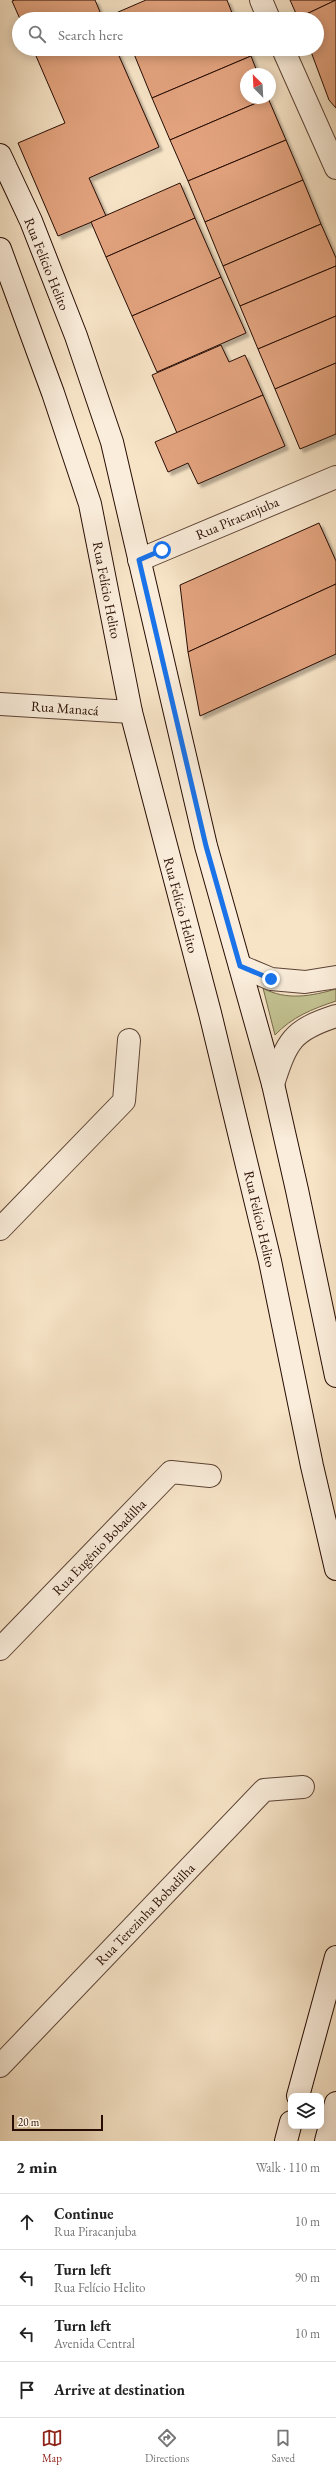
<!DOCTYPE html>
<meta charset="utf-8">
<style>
body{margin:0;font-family:"EB Garamond",serif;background:#f2f2f2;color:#222}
.controls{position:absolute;right:12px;bottom:12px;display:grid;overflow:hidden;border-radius:8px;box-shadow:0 2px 10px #0003}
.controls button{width:36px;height:36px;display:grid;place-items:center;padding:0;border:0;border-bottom:1px solid #e0e0e0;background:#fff;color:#222;font:20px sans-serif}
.compass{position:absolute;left:240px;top:68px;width:36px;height:36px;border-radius:50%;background:#fff;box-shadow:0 2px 10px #0003;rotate:336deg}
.scale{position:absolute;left:12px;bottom:10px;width:91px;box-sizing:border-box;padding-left:4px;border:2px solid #280d04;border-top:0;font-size:11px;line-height:14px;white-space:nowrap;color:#280d04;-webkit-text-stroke:3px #faeddb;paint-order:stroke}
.stop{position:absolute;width:12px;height:12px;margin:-9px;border:3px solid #1a73e8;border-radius:50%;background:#fff}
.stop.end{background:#1a73e8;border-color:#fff;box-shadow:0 1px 4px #0008}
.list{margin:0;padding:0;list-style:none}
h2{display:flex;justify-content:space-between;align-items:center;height:52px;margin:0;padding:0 16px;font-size:17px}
h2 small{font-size:13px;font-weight:400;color:#767676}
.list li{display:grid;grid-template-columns:26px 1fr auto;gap:12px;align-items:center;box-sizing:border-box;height:56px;padding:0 16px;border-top:1px solid #e0e0e0}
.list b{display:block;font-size:15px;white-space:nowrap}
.list p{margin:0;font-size:13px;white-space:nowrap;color:#767676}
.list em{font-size:13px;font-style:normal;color:#767676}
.icon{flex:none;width:22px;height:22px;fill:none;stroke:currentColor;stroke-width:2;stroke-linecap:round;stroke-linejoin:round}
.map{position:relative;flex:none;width:336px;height:2141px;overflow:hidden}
.search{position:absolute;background:#fff;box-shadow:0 2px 10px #0003;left:12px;right:12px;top:12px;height:44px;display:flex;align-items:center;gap:10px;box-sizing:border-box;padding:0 14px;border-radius:22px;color:#767676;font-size:15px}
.sheet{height:276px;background:#fff}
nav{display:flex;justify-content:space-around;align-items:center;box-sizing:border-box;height:56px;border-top:1px solid #e0e0e0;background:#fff;font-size:11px;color:#767676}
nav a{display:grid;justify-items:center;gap:2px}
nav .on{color:#8f2418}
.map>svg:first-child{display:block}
</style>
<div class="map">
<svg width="336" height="2141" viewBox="0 0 336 2141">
<defs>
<filter id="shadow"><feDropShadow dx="3.5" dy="3.5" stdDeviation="1" flood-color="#0004"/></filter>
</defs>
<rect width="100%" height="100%" fill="#f7e4c7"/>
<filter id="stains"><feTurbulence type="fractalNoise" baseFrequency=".005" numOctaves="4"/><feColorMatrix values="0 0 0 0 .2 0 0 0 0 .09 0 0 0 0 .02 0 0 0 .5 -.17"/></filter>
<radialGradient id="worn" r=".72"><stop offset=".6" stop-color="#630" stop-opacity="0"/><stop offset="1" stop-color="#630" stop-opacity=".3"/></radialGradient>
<!-- green -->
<path fill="#c3c291" stroke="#76684a" d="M263,988C286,1001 312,996 336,989V1001C312,1009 292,1017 275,1035Z"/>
<!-- building -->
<g fill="#e2a37e" stroke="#280d04" filter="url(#shadow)">
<path d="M15,0H95L103,19H20L12,1Z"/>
<path d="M146,0H227L232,13L217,19H119L116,13Z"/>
<path d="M290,0H336L298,18Z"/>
<path d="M336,0V108L329,100L310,49H317V19L298,18Z"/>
<path d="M232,13L235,19H217Z"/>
<path d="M33,49H116L159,147L89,178L106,216L58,236L18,143L65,123Z"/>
<path d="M131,49H146L134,54Z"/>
<path d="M146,49H248L251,56L152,98L134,54Z"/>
<path d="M251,56L258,74H246V98H268L170,140L152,98Z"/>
<path d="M268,98L286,140L188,181L170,140Z"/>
<path d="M286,140L303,180L205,222L188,181Z"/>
<path d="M303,180L321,224L223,266L205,222Z"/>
<path d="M180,183L195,218L106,257L91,222Z"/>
<path d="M195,218L221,277L132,316L106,257Z"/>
<path d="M321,224L336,258V266L240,306L223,266Z"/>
<path d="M336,266V316L258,349L240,306Z"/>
<path d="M221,277L246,333L157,372L132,316Z"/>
<path d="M336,316V363L275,389L258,349Z"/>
<path d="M221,345L229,362L245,355L263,395L177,433L152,375Z"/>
<path d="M336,363V434L300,449L275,389Z"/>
<path d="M263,395L285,446L198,484L188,463L168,472L155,442Z"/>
<path d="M319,523L336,561V584L188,652L180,585Z"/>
<path d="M336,584V654L200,716L188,652Z"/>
</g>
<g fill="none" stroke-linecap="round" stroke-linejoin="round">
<!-- minor casing -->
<g stroke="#5c4335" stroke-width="24">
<g id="minor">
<path d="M261,0L269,19"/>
<path d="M283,49L336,168"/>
<path d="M139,560L336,477"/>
<path d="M0,704L131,712"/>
<path d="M240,966L271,979L305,982L336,977"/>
<path d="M273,1084C287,1041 292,1030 336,1016"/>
<path d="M0,1229L124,1101L129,1040"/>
<path d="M0,1649L171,1472L210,1476"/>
<path d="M0,2066L264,1790L303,1787"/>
</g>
</g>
<!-- secondary casing -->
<g stroke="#280d04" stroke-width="24">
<g id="secondary">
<path d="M0,155L31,221L76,336L112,442L206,846L273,1084L297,1190L336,1376"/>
<path d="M0,249L53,393L90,504L131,712L210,1013L270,1261L312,1466L336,1569"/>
<path d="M298,2096L336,1957"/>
<path d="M286,2141L291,2122"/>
<path d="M326,2141L336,2103"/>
</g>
</g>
<!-- minor -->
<use href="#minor" stroke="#faeddb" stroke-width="22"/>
<!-- secondary -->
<use href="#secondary" stroke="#faeddb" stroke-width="22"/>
</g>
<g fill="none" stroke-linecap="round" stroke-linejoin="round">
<!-- route -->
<path stroke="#1a73e8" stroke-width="5" d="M162,550L139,560L206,846L240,966L271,979"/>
</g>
<g text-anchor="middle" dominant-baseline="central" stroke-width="3" stroke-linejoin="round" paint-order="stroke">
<!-- street labels -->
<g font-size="14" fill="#280d04" stroke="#faeddb">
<text transform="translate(47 264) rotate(68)">Rua Felício Helito</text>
<text transform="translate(237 518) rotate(-23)">Rua Piracanjuba</text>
<text transform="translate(107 590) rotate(79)">Rua Felício Helito</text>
<text transform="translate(65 708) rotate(4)">Rua Manacá</text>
<text transform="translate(181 905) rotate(75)">Rua Felício Helito</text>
<text transform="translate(260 1219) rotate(77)">Rua Felício Helito</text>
<text transform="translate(99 1547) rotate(-46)">Rua Eugênio Bobadilha</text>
<text transform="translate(145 1914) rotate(-46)">Rua Terezinha Bobadilha</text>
</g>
</g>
<rect width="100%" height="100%" filter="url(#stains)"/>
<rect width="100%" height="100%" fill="url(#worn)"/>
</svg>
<div class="controls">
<button><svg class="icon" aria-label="layers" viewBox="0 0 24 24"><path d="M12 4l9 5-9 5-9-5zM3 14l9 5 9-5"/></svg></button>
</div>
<svg class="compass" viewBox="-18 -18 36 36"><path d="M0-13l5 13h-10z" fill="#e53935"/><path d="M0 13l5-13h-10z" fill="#767676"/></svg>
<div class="scale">20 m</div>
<div class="stop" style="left:162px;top:550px"></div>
<div class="stop end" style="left:271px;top:979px"></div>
<div class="search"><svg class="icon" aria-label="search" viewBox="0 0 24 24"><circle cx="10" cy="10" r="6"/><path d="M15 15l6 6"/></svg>Search here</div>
</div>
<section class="sheet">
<h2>2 min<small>Walk · 110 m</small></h2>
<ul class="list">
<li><svg class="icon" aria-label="ahead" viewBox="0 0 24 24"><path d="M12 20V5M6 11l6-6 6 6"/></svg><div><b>Continue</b><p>Rua Piracanjuba</p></div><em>10 m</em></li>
<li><svg class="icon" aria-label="left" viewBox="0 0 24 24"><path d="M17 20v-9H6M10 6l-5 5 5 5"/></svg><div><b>Turn left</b><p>Rua Felício Helito</p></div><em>90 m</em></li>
<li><svg class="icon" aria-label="left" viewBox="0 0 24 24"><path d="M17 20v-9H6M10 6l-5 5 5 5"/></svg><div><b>Turn left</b><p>Avenida Central</p></div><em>10 m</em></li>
<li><svg class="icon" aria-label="arrive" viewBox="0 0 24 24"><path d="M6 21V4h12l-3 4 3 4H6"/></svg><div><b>Arrive at destination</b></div></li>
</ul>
</section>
<nav>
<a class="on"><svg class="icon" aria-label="map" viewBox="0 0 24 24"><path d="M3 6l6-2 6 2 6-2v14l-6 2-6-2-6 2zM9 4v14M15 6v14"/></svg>Map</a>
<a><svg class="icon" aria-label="directions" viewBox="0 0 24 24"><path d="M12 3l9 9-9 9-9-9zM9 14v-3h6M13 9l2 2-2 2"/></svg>Directions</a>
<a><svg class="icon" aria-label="saved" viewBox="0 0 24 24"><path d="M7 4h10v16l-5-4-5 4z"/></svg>Saved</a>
</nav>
